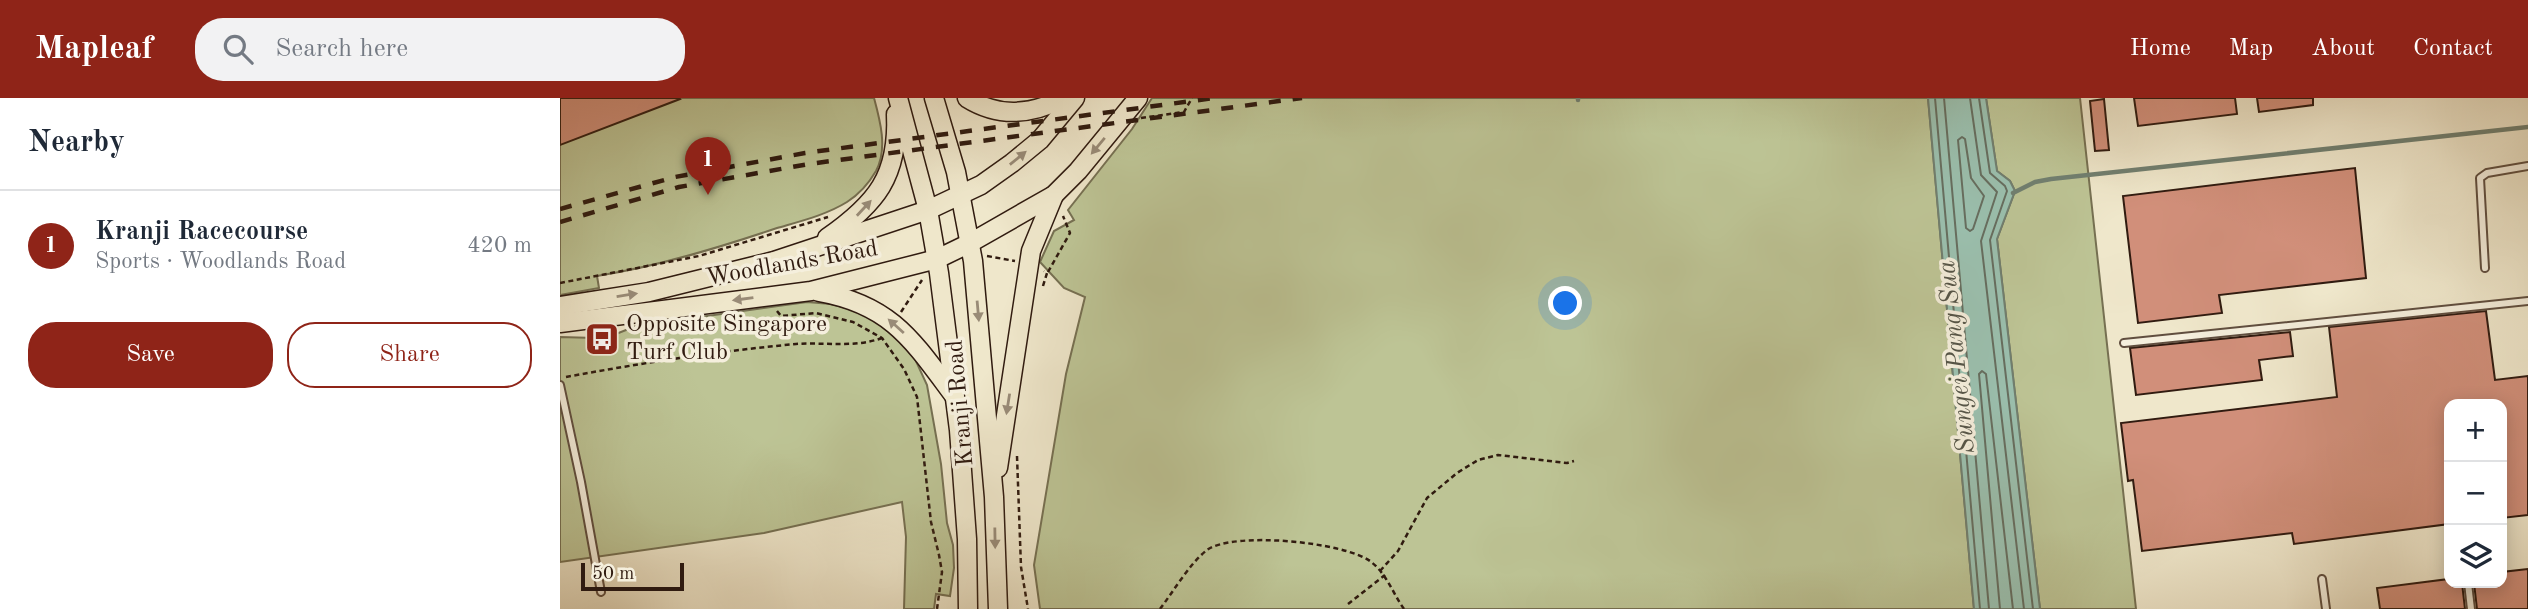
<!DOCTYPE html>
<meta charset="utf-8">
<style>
body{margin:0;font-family:"Old Standard TT",serif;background:#f2f2f3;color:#1f2937}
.controls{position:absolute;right:21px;bottom:21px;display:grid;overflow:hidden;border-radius:14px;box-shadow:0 4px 18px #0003}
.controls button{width:63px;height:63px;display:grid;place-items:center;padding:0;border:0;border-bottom:2px solid #e0e1e3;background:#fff;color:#1f2937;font:35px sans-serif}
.scale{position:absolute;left:21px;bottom:18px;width:103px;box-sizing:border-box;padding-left:7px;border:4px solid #301b10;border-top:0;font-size:19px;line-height:24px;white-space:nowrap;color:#301b10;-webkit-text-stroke:5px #f5efdd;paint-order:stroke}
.you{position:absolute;left:1006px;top:206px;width:24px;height:24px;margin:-18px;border:5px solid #fff;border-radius:50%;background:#1a73e8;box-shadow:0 0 0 10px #1a73e833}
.badge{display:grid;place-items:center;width:46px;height:46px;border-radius:50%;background:#8f2418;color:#fff;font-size:23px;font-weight:700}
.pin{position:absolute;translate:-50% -58px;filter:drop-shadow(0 2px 4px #0008)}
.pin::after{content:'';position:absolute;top:37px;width:24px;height:21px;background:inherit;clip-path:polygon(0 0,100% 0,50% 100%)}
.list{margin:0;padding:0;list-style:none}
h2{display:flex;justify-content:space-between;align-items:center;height:91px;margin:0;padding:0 28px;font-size:30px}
h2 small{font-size:23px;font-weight:400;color:#747a83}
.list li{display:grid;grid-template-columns:46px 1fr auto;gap:21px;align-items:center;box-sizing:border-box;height:112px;padding:0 28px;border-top:2px solid #e0e1e3}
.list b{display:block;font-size:26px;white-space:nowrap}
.list p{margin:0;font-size:23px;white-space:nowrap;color:#747a83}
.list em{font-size:23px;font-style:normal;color:#747a83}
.actions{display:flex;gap:14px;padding:21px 28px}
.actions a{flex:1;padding:16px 0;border:2px solid #8f2418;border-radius:28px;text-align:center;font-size:24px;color:#8f2418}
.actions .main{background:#8f2418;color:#fff}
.icon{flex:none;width:38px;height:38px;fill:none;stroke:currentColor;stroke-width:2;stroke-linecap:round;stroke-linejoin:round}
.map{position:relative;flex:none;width:1968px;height:511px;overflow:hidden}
header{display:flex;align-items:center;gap:42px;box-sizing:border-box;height:98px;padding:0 35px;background:#8f2418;color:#fff}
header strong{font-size:33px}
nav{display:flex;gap:38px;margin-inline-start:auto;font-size:24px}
.search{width:490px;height:63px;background:#f2f2f3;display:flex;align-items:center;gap:18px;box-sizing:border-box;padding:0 24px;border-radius:28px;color:#747a83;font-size:26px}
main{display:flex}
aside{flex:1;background:#fff}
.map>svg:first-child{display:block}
</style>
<header>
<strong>Mapleaf</strong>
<div class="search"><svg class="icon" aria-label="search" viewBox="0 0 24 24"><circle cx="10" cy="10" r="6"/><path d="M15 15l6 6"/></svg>Search here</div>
<nav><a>Home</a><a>Map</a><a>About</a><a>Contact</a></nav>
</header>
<main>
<aside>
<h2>Nearby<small></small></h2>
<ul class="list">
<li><span class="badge">1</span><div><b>Kranji Racecourse</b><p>Sports · Woodlands Road</p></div><em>420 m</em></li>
</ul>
<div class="actions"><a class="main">Save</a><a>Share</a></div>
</aside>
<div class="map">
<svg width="1968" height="511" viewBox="0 0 1968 511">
<rect width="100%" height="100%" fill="#efe7cb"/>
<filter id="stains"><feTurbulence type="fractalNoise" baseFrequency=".00286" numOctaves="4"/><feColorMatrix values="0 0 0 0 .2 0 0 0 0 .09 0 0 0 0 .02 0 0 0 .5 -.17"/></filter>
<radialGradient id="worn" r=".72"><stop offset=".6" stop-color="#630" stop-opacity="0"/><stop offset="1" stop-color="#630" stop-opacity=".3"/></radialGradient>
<!-- green -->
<g fill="#bdc495" stroke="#767052" stroke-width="2">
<path d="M0,0H314C320,22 328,51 316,73C309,85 298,97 287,104C266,117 241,123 217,130C158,150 99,168 37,178L39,190L0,197Z"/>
<path d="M592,0H1368L1414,511H480L474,467L506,276L525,199L504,190L480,164L494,133L514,122L508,112L572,31Z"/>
<path d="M1426,0H1520L1576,511H1480L1437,141L1455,93L1450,83L1437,73Z"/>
<path d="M247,204L271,206L294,212L314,222L339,242L355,261L367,287L381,366L387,425L393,447L394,470L390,498L376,496L374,511H344L346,439L342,404L204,435L0,464V239L35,240L37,245L56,241V236L76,228Z"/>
</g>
<!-- water -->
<path fill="#9bc1b0" stroke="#707f70" stroke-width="2" d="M1368,0H1426L1437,73L1450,83L1455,93L1437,141L1480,511H1414Z"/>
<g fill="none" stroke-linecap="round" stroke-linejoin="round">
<!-- shore -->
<g stroke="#666e60" stroke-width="2">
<path d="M1375,0L1420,511"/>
<path d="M1384,0L1429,511"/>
<path d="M1410,0L1421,77L1437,94L1421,143L1464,511"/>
<path d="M1419,0L1430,75L1445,88L1447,93L1430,142L1473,511"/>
<path d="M1402,39L1405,41L1411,80L1424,98L1413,131L1410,133L1406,130L1398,42Z"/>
<path d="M1440,511L1419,276L1422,273L1426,276L1453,511"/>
</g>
<!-- stream -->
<g stroke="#707f70" stroke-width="4.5">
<path d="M1018,2V0"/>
<path d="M1453,95L1475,84L1491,81L1968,29"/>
</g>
</g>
<!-- building -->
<g fill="#d18f7a" stroke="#301b10" stroke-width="2">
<path d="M0,0H119L120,1L0,47Z"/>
<path d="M1574,0H1675L1677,16L1578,28Z"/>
<path d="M1697,0H1753V7L1699,14Z"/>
<path d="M1544,1L1549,52L1535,53L1530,3Z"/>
<path d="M1795,70L1806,180L1659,197L1662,215L1578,225L1563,98Z"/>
<path d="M1926,213L1935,282L1968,278V417L1942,420V306H1889V426L1734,446L1732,435L1582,453L1573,382L1568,383L1561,325L1777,299L1769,229Z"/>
<path d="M1730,234L1733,258L1699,262L1702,282L1576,297L1570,250Z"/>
<path d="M1968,471V511H1917L1914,485H1942V474Z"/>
<path d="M1889,481V485H1902L1905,511H1820L1817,490Z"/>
</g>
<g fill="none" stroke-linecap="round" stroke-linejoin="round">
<!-- service casing -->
<g stroke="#604e3f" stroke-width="10">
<g id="service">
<path d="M1925,170L1920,80L1927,75L1968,68"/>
<path d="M1564,245L1968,203"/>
<path d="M0,287L21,384L41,494"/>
<path d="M1762,481L1766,511"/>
<path d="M1908,485L1911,511"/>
</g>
</g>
<!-- primary casing -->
<g stroke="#301b10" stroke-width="21">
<g id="primary">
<path d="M338,0L368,112L379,175L399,332L407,441L408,511"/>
<path d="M374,0L396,74L413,163L434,399L438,511"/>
<path d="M407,0C439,20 471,17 504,0"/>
<path d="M267,140C316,106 339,78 336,16"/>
<path d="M259,194C332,207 353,243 395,299"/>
<path d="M0,208L89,194L214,163L368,112L421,87L452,65L480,42L515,0"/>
<path d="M0,225L251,193L377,161L410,145L494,97L518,73L578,0"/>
<path d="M438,370L471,153L494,97"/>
</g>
</g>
<!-- path -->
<g stroke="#301b10" stroke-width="2.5" stroke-dasharray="5 3.5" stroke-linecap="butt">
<path d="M581,20L624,14L632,0"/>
<path d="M427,158L455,163"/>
<path d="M488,174L510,135L503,118"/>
<path d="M0,185L139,158L268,119"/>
<path d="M483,188L487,175L484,173"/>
<path d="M217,213L221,218L256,215L293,224L322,240L344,271L357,299L371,424L379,457L382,474L377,511"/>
<path d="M341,214L362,182"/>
<path d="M6,279C82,265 159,253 236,246C264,244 295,250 322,240"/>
<path d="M457,358L461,469L468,511"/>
<path d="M820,473L838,453L867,400L897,375L918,362L938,357L1007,365L1014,363"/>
<path d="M788,506L825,477"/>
<path d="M600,511C613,494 630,465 647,452C674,433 783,444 810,463C827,476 832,494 844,511"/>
</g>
<!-- service -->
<use href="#service" stroke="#f5efdd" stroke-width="6"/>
<!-- primary -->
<use href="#primary" stroke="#efe7cb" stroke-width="18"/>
<!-- rail -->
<g stroke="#301b10" stroke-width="4.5" stroke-dasharray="12 12" stroke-linecap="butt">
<path d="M0,111L115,79L245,55L654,0"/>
<path d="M0,124L119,89L249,66L742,0"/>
</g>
</g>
<!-- one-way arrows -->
<defs><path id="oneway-solid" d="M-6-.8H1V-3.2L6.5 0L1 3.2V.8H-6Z" transform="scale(1.75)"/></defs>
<g fill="#998b77">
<use href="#oneway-solid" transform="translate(538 48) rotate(130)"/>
<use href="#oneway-solid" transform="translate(458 60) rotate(-39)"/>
<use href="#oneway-solid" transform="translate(304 110) rotate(-47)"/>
<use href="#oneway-solid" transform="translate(67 197) rotate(-9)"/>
<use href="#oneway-solid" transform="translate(183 201) rotate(172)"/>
<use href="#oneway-solid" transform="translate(418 213) rotate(85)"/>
<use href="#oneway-solid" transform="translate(336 228) rotate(-138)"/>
<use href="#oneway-solid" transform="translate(448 306) rotate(99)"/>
<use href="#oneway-solid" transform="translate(435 440) rotate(89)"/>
</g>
<!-- icons -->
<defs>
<g id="bus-square" transform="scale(1.75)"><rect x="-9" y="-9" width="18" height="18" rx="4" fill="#8f2418" stroke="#f5efdd"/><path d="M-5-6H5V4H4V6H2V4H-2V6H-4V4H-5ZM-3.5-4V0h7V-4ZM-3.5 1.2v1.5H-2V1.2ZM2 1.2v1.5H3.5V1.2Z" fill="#fff"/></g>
</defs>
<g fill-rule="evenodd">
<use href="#bus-square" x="42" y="241"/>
</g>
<g text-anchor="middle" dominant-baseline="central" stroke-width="7" stroke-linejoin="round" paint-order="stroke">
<!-- street labels -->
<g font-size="24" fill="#301b10" stroke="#f5efdd">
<text transform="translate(232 166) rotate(-10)">Woodlands Road</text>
<text transform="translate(401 305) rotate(-95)">Kranji Road</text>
</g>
<!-- poi labels -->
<g font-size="24" fill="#301b10" stroke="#f5efdd" text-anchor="start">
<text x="66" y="227">Opposite Singapore<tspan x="66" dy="28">Turf Club</tspan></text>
</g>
<!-- water labels -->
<g font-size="26" font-style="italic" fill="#555548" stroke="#f5efdd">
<text transform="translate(1397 259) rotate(-96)">Sungei Pang Sua</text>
</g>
</g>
<rect width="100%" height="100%" filter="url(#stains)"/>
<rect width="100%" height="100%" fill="url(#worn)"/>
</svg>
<div class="controls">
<button>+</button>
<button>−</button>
<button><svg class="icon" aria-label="layers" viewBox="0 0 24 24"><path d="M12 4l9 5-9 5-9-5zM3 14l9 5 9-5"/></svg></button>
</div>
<div class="scale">50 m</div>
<div class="you"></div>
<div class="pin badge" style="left:148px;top:97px">1</div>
</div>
</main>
